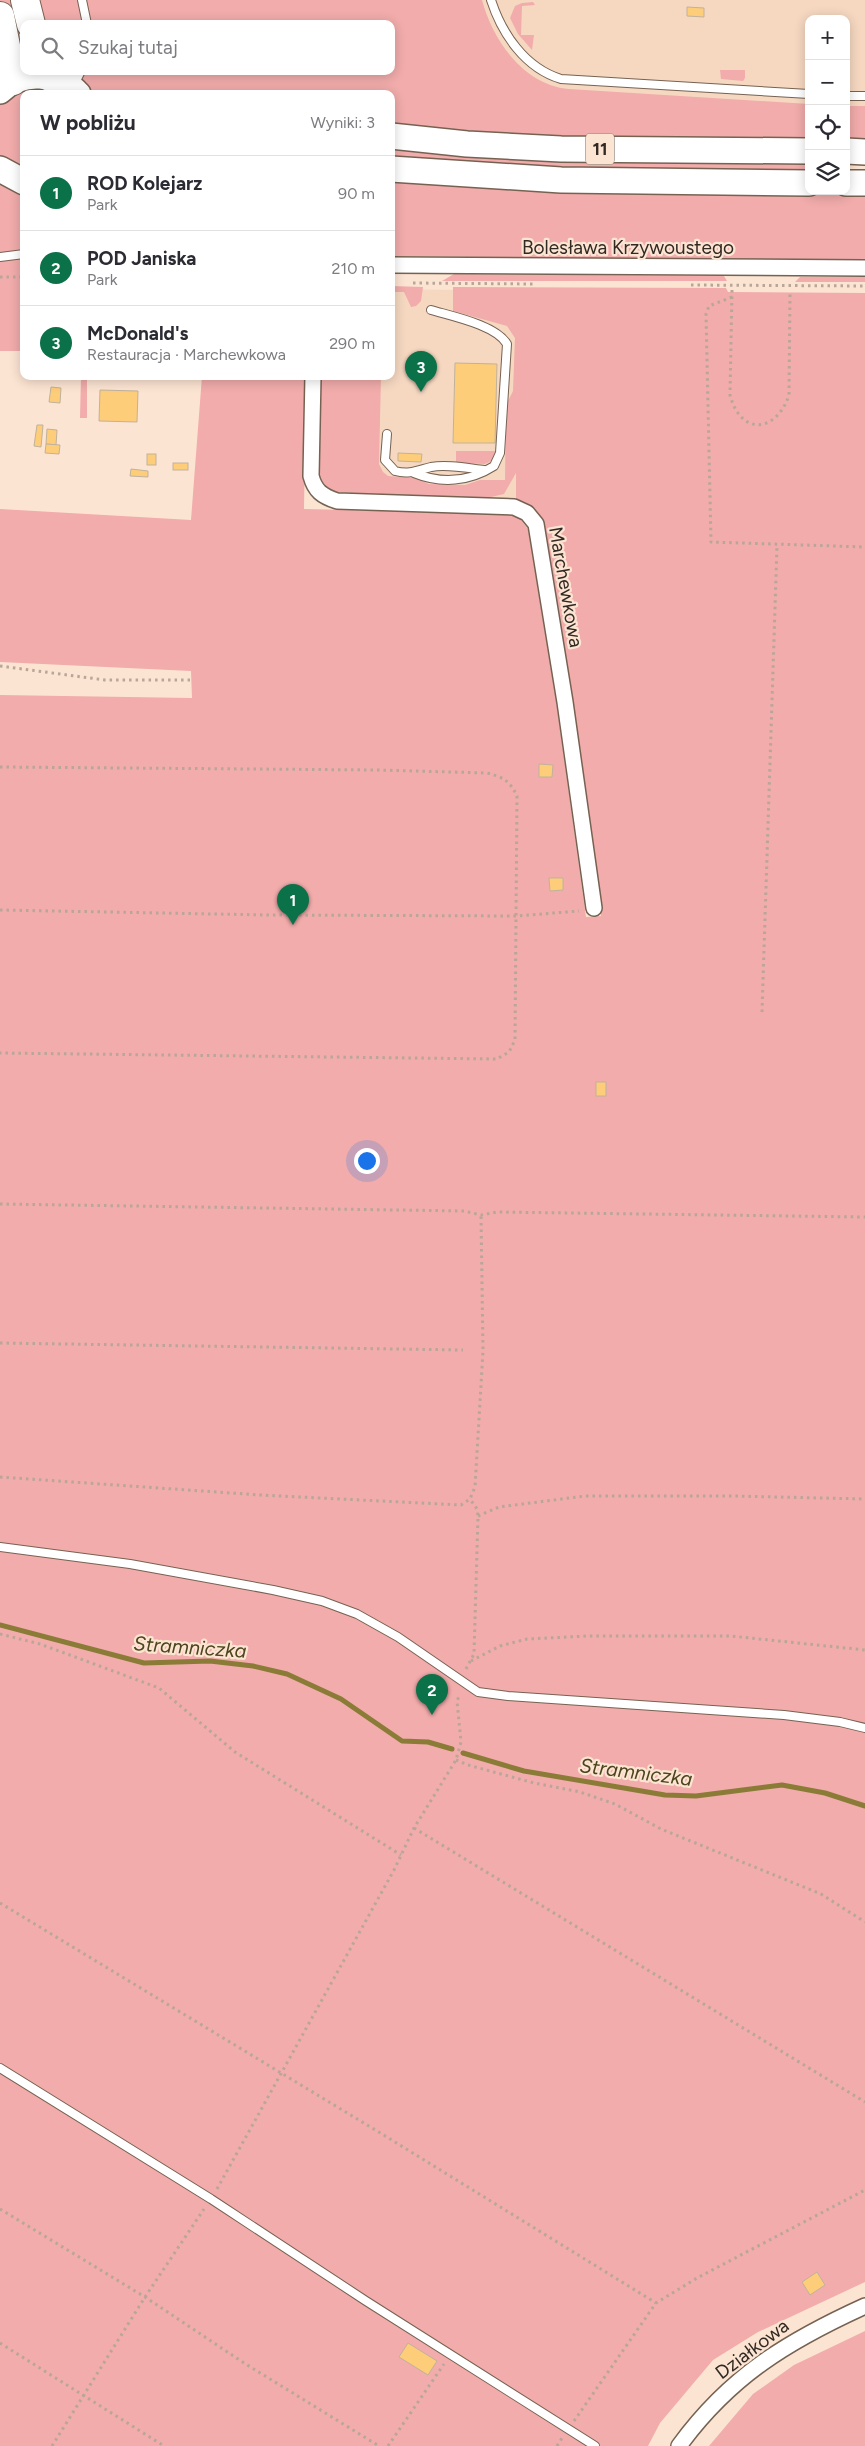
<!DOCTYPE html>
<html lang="pl">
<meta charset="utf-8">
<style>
body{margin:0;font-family:Figtree,sans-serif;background:#f2f2f3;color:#2b2b33}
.controls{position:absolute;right:15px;top:15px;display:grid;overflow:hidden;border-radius:10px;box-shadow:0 2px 12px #0003}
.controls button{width:45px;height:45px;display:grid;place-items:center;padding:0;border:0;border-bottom:1px solid #e1e1e2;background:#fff;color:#2b2b33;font:25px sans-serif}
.you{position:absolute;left:366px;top:1160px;width:18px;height:18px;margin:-12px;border:4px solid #fff;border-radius:50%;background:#1a73e8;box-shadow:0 0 0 8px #1a73e833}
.badge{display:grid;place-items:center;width:32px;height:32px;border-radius:50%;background:#0a7148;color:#fff;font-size:16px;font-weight:700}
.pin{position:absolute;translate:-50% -41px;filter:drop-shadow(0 1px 2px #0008)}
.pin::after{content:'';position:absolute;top:26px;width:18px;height:15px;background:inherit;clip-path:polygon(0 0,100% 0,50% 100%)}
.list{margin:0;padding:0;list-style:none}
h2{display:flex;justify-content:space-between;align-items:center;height:65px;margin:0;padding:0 20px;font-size:21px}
h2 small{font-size:16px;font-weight:400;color:#7c7c81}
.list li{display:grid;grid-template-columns:32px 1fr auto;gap:15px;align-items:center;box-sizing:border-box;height:75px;padding:0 20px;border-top:1px solid #e1e1e2}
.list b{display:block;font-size:19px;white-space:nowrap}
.list p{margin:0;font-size:16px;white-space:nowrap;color:#7c7c81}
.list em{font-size:16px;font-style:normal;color:#7c7c81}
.icon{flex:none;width:28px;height:28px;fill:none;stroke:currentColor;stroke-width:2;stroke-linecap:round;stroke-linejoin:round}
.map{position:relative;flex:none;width:865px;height:2446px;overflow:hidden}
.search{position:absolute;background:#fff;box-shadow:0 2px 12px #0003;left:20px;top:20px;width:375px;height:55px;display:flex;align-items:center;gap:12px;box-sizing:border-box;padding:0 18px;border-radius:10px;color:#7c7c81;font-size:19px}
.panel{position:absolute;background:#fff;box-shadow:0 2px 12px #0003;left:20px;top:90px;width:375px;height:290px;border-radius:10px}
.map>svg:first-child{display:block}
</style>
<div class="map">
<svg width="865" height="2446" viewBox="0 0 865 2446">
<rect width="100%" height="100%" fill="#fce4d2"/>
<!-- built -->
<g fill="#f6d8c1">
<path d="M466,0H865V117H846V19H809V117L467,116Z"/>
<path d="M391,289L523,291L516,500L330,492L324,376H391Z"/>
</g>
<!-- green -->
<g fill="#f1acab" fill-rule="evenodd">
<path d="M0,0H482C493,41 524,85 569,89L809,104V141L563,138L391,126V94H24V351H0ZM24,24H391V71H24Z"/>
<path d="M533,2L535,5L522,6L521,35H534L532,50L518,34L510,18L515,6L522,3Z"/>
<path d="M720,70H745V78L743,81L721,79Z"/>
<rect x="846" y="106" width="19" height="35"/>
<path d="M391,148L809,163V172L562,170L391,158Z"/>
<path d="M391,180L561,191L865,194V261L391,256Z"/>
<path d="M454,274L724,276L727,281H442Z"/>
<path d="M800,277H865V282H795Z"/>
<path d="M391,286L423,287L421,301L416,306L411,307L404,292H391Z"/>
<path d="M453,287L726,288L728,292L865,293V2282L758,2332L713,2360L660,2423L648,2446H0V695L192,698L191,671L0,662V509L191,520L202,376H306L304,509L516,514L528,529L556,700L586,917L601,916L587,797L544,532L516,505V473L504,494L487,498L330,492L317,481L320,376H381L379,464L383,472L388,476L416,478L429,484L465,485L480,480H505L506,405L513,391L515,338L507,326L453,311Z"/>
<path d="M81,376H87V418H80Z"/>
<path d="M456,451H496L493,460L485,464L456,463Z"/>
<path d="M865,2331V2446H709L753,2394L794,2365Z"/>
</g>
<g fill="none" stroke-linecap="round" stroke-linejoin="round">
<!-- stream -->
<g stroke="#8a7b37" stroke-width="5">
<path d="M0,1625L144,1663L210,1661L253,1666L287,1674L341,1699L402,1741L428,1742L452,1749"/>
<path d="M463,1753L524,1771L665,1795L696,1796L782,1785L825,1793L865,1806"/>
</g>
</g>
<!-- building -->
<g fill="#fecd7a" stroke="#c1b29c">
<path d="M687,7L704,8V17L687,16Z"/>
<path d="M455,363L497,364L495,443H453Z"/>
<path d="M51,387L61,388L60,403L49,402Z"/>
<path d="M100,390L138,391L137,422L99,421Z"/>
<path d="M37,425H43L41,447L34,446Z"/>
<path d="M47,429L57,430L56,445L46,444Z"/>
<path d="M46,444L60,445L59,454L45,453Z"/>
<path d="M398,453L422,454L421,462L398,461Z"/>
<rect x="147" y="454" width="9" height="11"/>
<rect x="173" y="463" width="15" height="7"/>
<path d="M131,469L148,471V477L130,476Z"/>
<path d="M539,764L553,765L552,777H539Z"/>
<path d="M549,878H563V890L550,891Z"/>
<rect x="596" y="1082" width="10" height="14"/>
<path d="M817,2272L825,2285L810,2295L802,2282Z"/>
<path d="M408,2343L437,2361L428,2375L399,2357Z"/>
</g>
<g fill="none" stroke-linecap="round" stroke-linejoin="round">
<!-- service casing -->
<g stroke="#766252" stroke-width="10">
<g id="service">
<path d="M82,0L87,24"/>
<path d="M491,0C502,34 525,68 561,79L809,94"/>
<path d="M74,85L81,71"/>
<path d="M846,96H865"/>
<path d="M0,257L24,254"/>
<path d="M387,434L385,460L395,471C410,475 418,470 431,467C447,464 467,468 484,470"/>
<path d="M414,473C441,484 469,482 494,466L500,453L507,344C496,325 451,316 431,310"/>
<path d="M0,1547L130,1564L273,1590L322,1601L357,1614L398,1637L478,1692L508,1696L784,1715L840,1722L865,1728"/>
<path d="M0,2068L211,2199L366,2301L595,2446"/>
</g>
</g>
<!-- minor casing -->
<g stroke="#766252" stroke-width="18">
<g id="minor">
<path d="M391,265L865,268"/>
<path d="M313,376L311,476C315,491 322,496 337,501L514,507L527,513L536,524L565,702L594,908"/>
<path d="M679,2446C730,2376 788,2341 865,2306"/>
</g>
</g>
<!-- primary casing -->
<g stroke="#766252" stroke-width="28">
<g id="primary">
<path d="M0,91C22,69 58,72 78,94"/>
<path d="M391,136L467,144L561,149L809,151"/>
<path d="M846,151L865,152"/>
<path d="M0,169L24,182"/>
<path d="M391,169L561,180L809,183"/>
<path d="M846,183H865"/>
</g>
</g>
<!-- motorway casing -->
<g stroke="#766252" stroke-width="30">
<g id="motorway">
<path d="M25,0L31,24"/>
<path d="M0,16L13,81"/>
<path d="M47,71L50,77"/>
</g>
</g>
<!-- path -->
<g stroke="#b9a698" stroke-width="3" stroke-dasharray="2.5 4" stroke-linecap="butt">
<path d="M0,277H24"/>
<path d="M413,283L534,284"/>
<path d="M691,285L865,286"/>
<path d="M732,290L730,395C741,437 777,432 789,395L790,291"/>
<path d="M732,297L709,306L706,314L711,542L865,547"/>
<path d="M0,666L105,680H190"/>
<path d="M0,767L378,770L487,773C503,777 510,781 517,796L515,1040L509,1052L497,1059L0,1053"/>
<path d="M0,910L268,915L516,916L579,911"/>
<path d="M762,1012L777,546"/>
<path d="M0,1204L464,1211L481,1215L497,1212L865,1217"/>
<path d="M0,1343L463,1350"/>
<path d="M0,1477L260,1495L461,1505L470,1499L475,1487L483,1351L481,1215"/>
<path d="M478,1516L499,1507L585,1496H734L865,1499"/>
<path d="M0,1634L40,1644L159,1688L235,1752L401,1855"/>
<path d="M471,1661L500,1646L527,1639L588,1636H731L865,1650"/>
<path d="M466,1669L474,1654L478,1516L477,1509L470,1499"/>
<path d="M456,1760L468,1765L534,1783L580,1792L615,1804L661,1829L821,1894L865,1922"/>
<path d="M414,1828L865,2102"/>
<path d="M0,1903L382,2134L656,2303"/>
<path d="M217,2189L394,1870L414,1828L456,1760L461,1742L457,1701L460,1694"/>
<path d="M0,2209L145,2297L244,2363L379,2446"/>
<path d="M0,2343L164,2446"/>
<path d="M574,2421L656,2303L697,2278L865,2190"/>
<path d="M52,2446L145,2297L204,2209"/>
<path d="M388,2446L444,2364"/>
<path d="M557,2446L562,2438"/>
</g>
<!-- service -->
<use href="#service" stroke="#fff" stroke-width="8"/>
<!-- minor -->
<use href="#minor" stroke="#fff" stroke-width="15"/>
<!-- primary -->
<use href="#primary" stroke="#fff" stroke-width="25"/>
<!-- motorway -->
<use href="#motorway" stroke="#fff" stroke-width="28"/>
</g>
<g text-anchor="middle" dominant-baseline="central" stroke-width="4.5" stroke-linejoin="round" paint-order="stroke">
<!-- shield labels -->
<rect fill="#fce4d2" stroke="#6f6158" stroke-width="1" x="586" y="133.5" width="28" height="31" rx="4"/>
<g font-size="18" font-weight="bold" fill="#322923">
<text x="600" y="149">11</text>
</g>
<!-- street labels -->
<g font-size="19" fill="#322923" stroke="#fce4d2">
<text x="628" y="247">Bolesława Krzywoustego</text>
<text transform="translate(566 587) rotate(80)">Marchewkowa</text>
<text transform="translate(752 2349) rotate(-37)">Działkowa</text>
</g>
<!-- water labels -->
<g font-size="20" font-style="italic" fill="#4b441c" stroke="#fce4d2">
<text transform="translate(190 1647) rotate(4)">Stramniczka</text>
<text transform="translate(636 1772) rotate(7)">Stramniczka</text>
</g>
</g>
</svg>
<div class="controls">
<button>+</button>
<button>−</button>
<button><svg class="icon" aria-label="locate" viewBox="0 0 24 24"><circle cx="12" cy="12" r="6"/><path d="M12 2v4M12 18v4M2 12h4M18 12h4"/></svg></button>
<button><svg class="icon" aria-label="layers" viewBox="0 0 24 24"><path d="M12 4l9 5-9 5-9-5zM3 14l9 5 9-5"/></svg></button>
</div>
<div class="you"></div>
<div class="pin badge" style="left:293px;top:925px">1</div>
<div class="pin badge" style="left:432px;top:1715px">2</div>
<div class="pin badge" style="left:421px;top:392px">3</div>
<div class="search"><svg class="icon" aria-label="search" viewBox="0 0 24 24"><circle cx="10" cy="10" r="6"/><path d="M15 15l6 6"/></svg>Szukaj tutaj</div>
<section class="panel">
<h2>W pobliżu<small>Wyniki: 3</small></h2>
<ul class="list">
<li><span class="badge">1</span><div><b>ROD Kolejarz</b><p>Park</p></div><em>90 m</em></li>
<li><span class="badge">2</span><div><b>POD Janiska</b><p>Park</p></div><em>210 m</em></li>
<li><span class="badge">3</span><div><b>McDonald's</b><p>Restauracja · Marchewkowa</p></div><em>290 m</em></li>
</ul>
</section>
</div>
